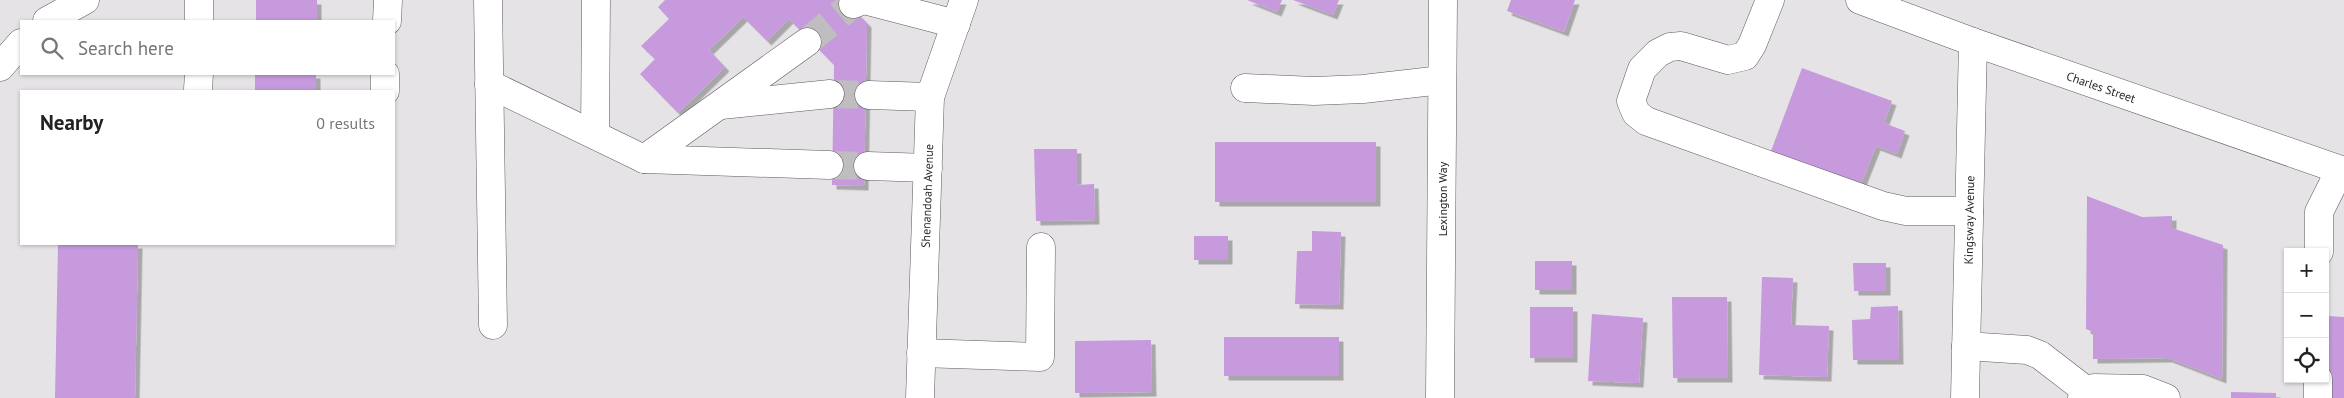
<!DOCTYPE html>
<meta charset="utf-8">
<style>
body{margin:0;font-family:"PT Sans",sans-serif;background:#f6f6f6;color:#222}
.controls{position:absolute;right:15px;bottom:15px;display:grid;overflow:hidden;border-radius:0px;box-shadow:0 1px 4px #0004}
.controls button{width:45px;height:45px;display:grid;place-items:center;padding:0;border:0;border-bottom:1px solid #e0e0e0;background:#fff;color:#222;font:25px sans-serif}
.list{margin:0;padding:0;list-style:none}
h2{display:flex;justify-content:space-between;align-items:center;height:65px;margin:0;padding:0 20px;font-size:21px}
h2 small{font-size:16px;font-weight:400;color:#767676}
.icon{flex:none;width:28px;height:28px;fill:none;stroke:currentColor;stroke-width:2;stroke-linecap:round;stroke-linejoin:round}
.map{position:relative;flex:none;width:2344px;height:398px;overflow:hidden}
.search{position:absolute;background:#fff;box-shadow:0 1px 4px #0004;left:20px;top:20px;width:375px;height:55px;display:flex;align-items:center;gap:12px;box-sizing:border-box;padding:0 18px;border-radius:0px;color:#767676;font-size:19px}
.panel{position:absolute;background:#fff;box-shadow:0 1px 4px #0004;left:20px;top:90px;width:375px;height:155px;border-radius:0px}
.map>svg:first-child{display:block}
</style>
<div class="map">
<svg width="2344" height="398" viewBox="0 0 2344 398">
<defs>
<filter id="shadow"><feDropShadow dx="4.5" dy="4.5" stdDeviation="0" flood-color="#0004"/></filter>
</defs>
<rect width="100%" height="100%" fill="#e6e3e7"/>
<!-- building -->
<g fill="#c69adc" filter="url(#shadow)">
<rect x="256" y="0" width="61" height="21"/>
<path d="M665,0H844L867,23L864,186L832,185L834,65L789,19L767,41L743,17L709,50L725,67L678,113L640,74L655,59L641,46L669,19L658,7Z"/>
<path d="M1247,0H1282L1277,12Z"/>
<path d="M1293,0H1339L1333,15Z"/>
<path d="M1511,0H1575L1564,32L1507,11Z"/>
<path d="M1802,68L1892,101L1884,123L1905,131L1897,154L1876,146L1861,184L1771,151Z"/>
<rect x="255" y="74" width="61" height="17"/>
<rect x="1215" y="142" width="161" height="60"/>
<path d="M1034,149H1077V185L1094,184L1095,220L1036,221Z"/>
<path d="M2087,196L2142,217L2172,216V228L2223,245L2222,379L2168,358L2093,359V332L2086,329Z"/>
<path d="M1312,231L1341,232L1339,305L1295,304L1297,251H1312Z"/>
<rect x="1194" y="236" width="34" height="24"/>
<path d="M58,244H138L135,398H55Z"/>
<rect x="1535" y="261" width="37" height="29"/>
<path d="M1853,263H1886V291H1854Z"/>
<path d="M1762,277L1793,278L1791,325L1829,326L1827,377L1759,375Z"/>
<path d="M1672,297H1727L1728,378H1673Z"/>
<path d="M1898,306L1899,360H1853L1852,320L1870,319L1871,307Z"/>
<rect x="1530" y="307" width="43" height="51"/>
<path d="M1592,314L1643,318L1639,383L1588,381Z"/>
<path d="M2328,316L2344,317V398H2326Z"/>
<rect x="1224" y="337" width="115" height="39"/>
<path d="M1151,340L1152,392L1075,393V341Z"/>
<path d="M2231,392L2276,393V398H2231Z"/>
</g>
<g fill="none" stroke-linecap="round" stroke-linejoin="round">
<!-- minor-tunnel -->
<g stroke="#c0bdc1" stroke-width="28" stroke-dasharray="28 14" stroke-linecap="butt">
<path d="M807,42L853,4"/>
<path d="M830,94L869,95"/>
<path d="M829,165L868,166"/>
</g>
<!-- minor casing -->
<g stroke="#5d5a5e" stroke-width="29">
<g id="minor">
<path d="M488,0L493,325"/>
<path d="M1770,0L1752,45L1745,56L1728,60L1681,46L1670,47L1658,53L1642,69L1631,101L1636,113L1646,121L1883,206L1906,211H1969"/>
<path d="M853,4L864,0L956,24"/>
<path d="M199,21V0"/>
<path d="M387,21L388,0"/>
<path d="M489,84L644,159L829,165"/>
<path d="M1245,88L1314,91L1363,89L1442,80"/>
<path d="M198,89L199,74"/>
<path d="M385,91V74"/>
<path d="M869,95L930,97"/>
<path d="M721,105L830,94"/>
<path d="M595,135L596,0"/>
<path d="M644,159L807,42"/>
<path d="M868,166L928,168"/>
<path d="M2319,252V212L2340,170"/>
<path d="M1966,346L2027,350L2040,355L2088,392"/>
<path d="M921,353L1040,357L1041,247"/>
<path d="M920,398L930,97L964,0"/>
<path d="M1440,398L1443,0"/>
<path d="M1965,398L1973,42"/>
<path d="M2082,398L2094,388L2143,389L2166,398"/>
<path d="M2318,398V379"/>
</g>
</g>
<!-- major casing -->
<g stroke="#5d5a5e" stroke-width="29">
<g id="major">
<path d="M1860,0L1973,42L2344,171"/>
<path d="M47,21L85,0"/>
<path d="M0,67L21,43"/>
</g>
</g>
<!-- minor -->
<use href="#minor" stroke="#fff" stroke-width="28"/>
<!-- major -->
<use href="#major" stroke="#fff" stroke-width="28"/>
</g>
<g text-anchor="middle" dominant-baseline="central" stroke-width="4" stroke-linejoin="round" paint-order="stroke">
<!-- street labels -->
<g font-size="12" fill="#282728" stroke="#fff">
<text transform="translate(2101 87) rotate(19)">Charles Street</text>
<text transform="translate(927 196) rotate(-88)">Shenandoah Avenue</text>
<text transform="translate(1442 199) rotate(-90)">Lexington Way</text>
<text transform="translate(1969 220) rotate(-89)">Kingsway Avenue</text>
</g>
</g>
</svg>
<div class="controls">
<button>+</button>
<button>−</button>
<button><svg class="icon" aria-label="locate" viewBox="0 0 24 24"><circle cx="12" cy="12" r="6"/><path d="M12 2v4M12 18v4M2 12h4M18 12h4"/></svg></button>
</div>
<div class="search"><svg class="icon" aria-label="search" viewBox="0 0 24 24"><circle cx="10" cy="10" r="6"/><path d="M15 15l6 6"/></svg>Search here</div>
<section class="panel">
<h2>Nearby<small>0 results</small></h2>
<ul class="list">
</ul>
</section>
</div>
